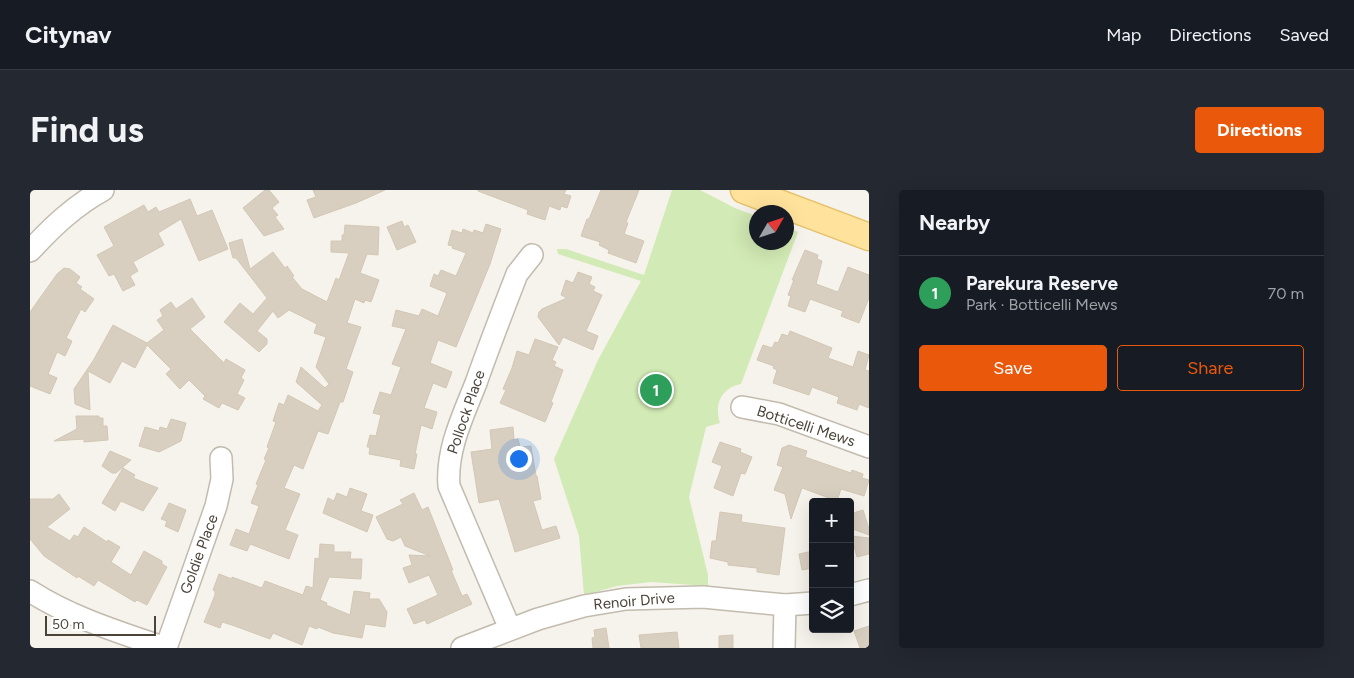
<!DOCTYPE html>
<meta charset="utf-8">
<style>
body{margin:0;font-family:Figtree,sans-serif;background:#242831;color:#f1f3f6}
.controls{position:absolute;right:15px;bottom:15px;display:grid;overflow:hidden;border-radius:5px;box-shadow:0 5px 20px #0002}
.controls button{width:45px;height:45px;display:grid;place-items:center;padding:0;border:0;border-bottom:1px solid #363941;background:#171b24;color:#f1f3f6;font:25px sans-serif}
.compass{position:absolute;left:719px;top:15px;width:45px;height:45px;border-radius:50%;background:#171b24;box-shadow:0 5px 20px #0002;rotate:51deg}
.scale{position:absolute;left:15px;bottom:12px;width:111px;box-sizing:border-box;padding-left:5px;border:2px solid #4b4439;border-top:0;font-size:14px;line-height:18px;white-space:nowrap;color:#4b4439;-webkit-text-stroke:4px #fff;paint-order:stroke}
.you{position:absolute;left:488px;top:268px;width:18px;height:18px;margin:-12px;border:4px solid #fff;border-radius:50%;background:#1a73e8;box-shadow:0 0 0 8px #1a73e833}
.badge{display:grid;place-items:center;width:32px;height:32px;border-radius:50%;background:#ea580c;color:#fff;font-size:16px;font-weight:700}
.pin{position:absolute;translate:-50% -50%;border:2px solid #fff;box-shadow:0 1px 5px #0006}
.list{margin:0;padding:0;list-style:none}
h2{display:flex;justify-content:space-between;align-items:center;height:65px;margin:0;padding:0 20px;font-size:21px}
h2 small{font-size:16px;font-weight:400;color:#9ea1a6}
.list li{display:grid;grid-template-columns:32px 1fr auto;gap:15px;align-items:center;box-sizing:border-box;height:75px;padding:0 20px;border-top:1px solid #363941}
.list b{display:block;font-size:19px;white-space:nowrap}
.list p{margin:0;font-size:16px;white-space:nowrap;color:#9ea1a6}
.list em{font-size:16px;font-style:normal;color:#9ea1a6}
.actions{display:flex;gap:10px;padding:15px 20px}
.actions a{flex:1;padding:11px 0;border:1px solid #ea580c;border-radius:5px;text-align:center;font-size:18px;color:#ea580c}
.actions .main{background:#ea580c;color:#fff}
.icon{flex:none;width:28px;height:28px;fill:none;stroke:currentColor;stroke-width:2;stroke-linecap:round;stroke-linejoin:round}
.map{position:relative;flex:none;width:839px;height:458px;overflow:hidden;border-radius:5px}
header{display:flex;align-items:center;gap:30px;box-sizing:border-box;height:70px;padding:0 25px;background:#171b24;border-bottom:1px solid #363941}
header strong{font-size:24px}
nav{display:flex;gap:28px;margin-inline-start:auto;font-size:18px}
.intro{display:flex;align-items:center;justify-content:space-between;box-sizing:border-box;height:120px;padding:0 30px}
h1{margin:0;font-size:35px}
.button{padding:12px 22px;border-radius:5px;background:#ea580c;color:#fff;font-size:18px;font-weight:700}
main{display:flex;gap:30px;padding:0 30px}
aside{flex:1;background:#171b24;border-radius:5px;box-shadow:0 5px 20px #0002}
.map>svg:first-child{display:block}
</style>
<header>
<strong>Citynav</strong>
<nav><a>Map</a><a>Directions</a><a>Saved</a></nav>
</header>
<div class="intro"><h1>Find us</h1><a class="button">Directions</a></div>
<main>
<div class="map">
<svg width="839" height="458" viewBox="0 0 839 458">
<rect width="100%" height="100%" fill="#f6f3ec"/>
<!-- green -->
<path fill="#d2eab5" d="M642,0H670L705,18L726,26V52H756L757,37L768,42L711,194C691,198 684,214 690,233L676,237L659,307L678,385V396L621,392L587,396L554,405L549,346L524,269L568,170L611,91L528,64L527,59H536L614,85Z"/>
<!-- building -->
<g fill="#d8cfc1" stroke="#d3c7b4">
<path d="M235,0H239L249,12L242,18L248,25L245,27L254,39L234,46L213,18Z"/>
<path d="M283,0H355L326,13L284,28L277,10L286,7Z"/>
<path d="M448,0H536L534,4L541,6L537,18L531,16L530,20L519,16L515,30L497,24L498,20L448,1Z"/>
<path d="M571,0H609L596,32L598,33L594,44L614,51L606,73L578,63L579,60L569,55L570,52L551,46L557,29H559Z"/>
<path d="M160,9L167,26L182,20L198,59L169,71L151,29L128,43L134,55L103,72L108,81L100,86L105,95L93,101L84,84L79,86L67,65L84,56L74,37L114,15L118,22L126,17L129,22Z"/>
<path d="M372,31L374,37L378,35L386,52L367,60L357,37Z"/>
<path d="M456,34L471,39L460,74L426,157L408,150L400,173L422,182L416,198L403,193L394,218L407,222L402,239L391,235L385,264H387L384,279L370,276L371,270L339,264L340,257H337L340,245L346,246L351,225L343,223L350,202L361,205L371,177L362,174L376,139L362,136L366,120L389,126L392,119L408,126L417,103L400,96L404,84L408,86L411,80L426,86L436,63L422,58L423,56L418,55L422,40L432,43L433,39L443,43L444,40L453,43Z"/>
<path d="M315,35L349,37L348,65L337,64L330,83L349,90L341,112L335,110L334,113L325,109L317,133L331,137L316,179L323,182L313,212H310L298,244L288,241L273,279L264,275L254,298L270,304L255,340L268,345L259,369L220,354L217,361L200,355L206,339L219,344L229,316L221,313L228,295L226,294L236,270L234,269L239,258L237,257L246,232L243,231L249,213L254,215L258,205L288,221L292,215L266,192L271,177L295,198L299,194L286,177L296,147L284,143L287,134L259,120L248,128L243,121L227,141L237,149V154L229,162L194,132L210,113L223,124L237,108L206,68H203L199,53L212,49L220,79L243,62L255,78L257,76L264,86L262,87L272,99L297,112L306,88L309,90L319,63L301,62V51H312V45H314Z"/>
<path d="M775,60L788,65L787,69L792,71L786,94L808,102L818,77L839,85V108L829,133L811,126L813,121L780,109L775,122L758,116L761,106L758,105L764,90H762Z"/>
<path d="M34,78L40,79L50,87L46,93L52,97L50,99L64,109L55,122L51,119L36,148L42,151L35,166L27,162L18,184L27,188L20,204L0,196V122L27,84Z"/>
<path d="M548,82L562,87L559,94L565,97L563,101L572,105L556,141L568,146L563,160L533,147L529,155L508,127L509,122L512,119L537,108L531,105L536,90L543,93Z"/>
<path d="M162,108L175,127L160,139L194,173L196,169L215,180L211,188L214,190L207,204L215,208L208,220L192,213L189,218L173,209L175,206L159,190L150,199L136,184L141,179L117,155L105,178L92,171L80,193L58,181L60,220L45,214L44,199L63,171L83,135L117,153L134,140L127,130L133,126L130,120L141,112L146,119Z"/>
<path d="M760,141L802,158L798,168L823,177L828,161L839,165L835,180L839,181V218L829,214L827,220L807,213L809,207L782,197L779,205L743,193L747,180L743,178L744,176L727,170L733,155L742,158L745,152L748,153L752,144L758,146Z"/>
<path d="M505,149L528,157L522,170L526,172L524,176L533,180L521,212L523,213L515,232L470,213L476,200L473,199L482,178L487,161L499,165Z"/>
<path d="M46,226H69V228H73V236H77L78,250L54,252V249L24,251L47,239Z"/>
<path d="M141,229L156,233L151,251L129,262L109,256L115,237L129,241L130,237L137,239Z"/>
<path d="M483,237L484,250L488,249L490,257L501,256L506,286H507L511,309L503,311L512,340L526,336L530,348L485,362L469,309L449,313L441,262L462,259L460,240Z"/>
<path d="M690,252L711,259L710,262L722,267L715,284L711,283L703,306L684,298L692,276L682,272Z"/>
<path d="M759,255L777,261L775,267L821,283L822,280L833,284L832,288L839,290L834,306L811,299L807,311L772,298L761,329L755,304L744,300L753,277L747,275L752,258Z"/>
<path d="M80,261L101,270L86,283H82L72,276Z"/>
<path d="M93,278L105,285L103,288L128,298L113,321L91,311L85,321L72,313Z"/>
<path d="M320,298L337,304L331,321L343,325L337,342L293,323L298,308L304,311L307,303L317,307Z"/>
<path d="M384,303L392,320L398,317L423,380H421L432,406L437,404L442,414L397,434L395,430L384,434L377,419L408,405L399,385L379,393L373,378L382,375L379,365L400,366L375,356L371,347L363,351L357,349L346,327L373,314L370,310Z"/>
<path d="M29,304L40,319L17,337L40,351L44,345L48,347L54,337L77,352L78,350L90,357L81,372L101,385L114,361L132,371V374L137,377L117,415L107,410L105,412L68,390L64,396L48,386L47,388L14,366L0,349V309H23Z"/>
<path d="M139,313L156,320L148,342L135,336L137,331L131,329Z"/>
<path d="M833,320L839,339V345L820,338V324Z"/>
<path d="M690,322L712,325L711,332L755,338L749,385L727,382V378L698,375V372L680,368L682,351H686Z"/>
<path d="M821,346L839,348V364L827,367Z"/>
<path d="M290,354L304,355V362H321L320,369H332L331,389L299,387L290,410L297,413L296,415L320,425L324,401L340,403L339,409H349L357,422L355,437L335,434L332,448L303,443L288,437L287,439L279,436L272,455L243,443L240,449L202,435L192,432L190,438L174,432L185,405V401L183,400L189,384L202,389V387L232,398L235,391L273,405L276,396L283,398L285,368L289,369Z"/>
<path d="M783,361V378L772,380L769,364Z"/>
<path d="M839,436V458H830L824,441Z"/>
<path d="M576,438L579,458H563L562,448L565,447L564,440Z"/>
<path d="M647,442L649,458H611L609,445Z"/>
<path d="M703,445V458H689V446Z"/>
</g>
<g fill="none" stroke-linecap="round" stroke-linejoin="round">
<!-- minor casing -->
<g stroke="#c2bbae" stroke-width="24">
<g id="minor">
<path d="M0,61C22,37 44,16 73,0"/>
<path d="M712,217L749,224L839,257"/>
<path d="M0,401C42,428 89,442 135,458"/>
<path d="M820,405L839,400"/>
<path d="M480,439L419,296C416,260 433,226 446,193C459,156 473,120 487,84L502,65"/>
<path d="M136,458L186,316L192,289L191,268"/>
<path d="M432,458L508,429L554,416L596,409L673,407L755,415L783,413"/>
<path d="M754,458L755,415"/>
</g>
</g>
<!-- major casing -->
<g stroke="#e6c16a" stroke-width="29">
<path id="major" d="M714,0L839,47"/>
</g>
<!-- minor -->
<use href="#minor" stroke="#fff" stroke-width="21"/>
<!-- major -->
<use href="#major" stroke="#ffe39c" stroke-width="26"/>
</g>
<g text-anchor="middle" dominant-baseline="central" stroke-width="4" stroke-linejoin="round" paint-order="stroke">
<!-- street labels -->
<g font-size="15" fill="#4b4439" stroke="#fff">
<text transform="translate(436 222) rotate(-71)">Pollock Place</text>
<text transform="translate(776 236) rotate(18)">Botticelli Mews</text>
<text transform="translate(169 364) rotate(-70)">Goldie Place</text>
<text transform="translate(604 411) rotate(-5)">Renoir Drive</text>
</g>
</g>
</svg>
<div class="controls">
<button>+</button>
<button>−</button>
<button><svg class="icon" aria-label="layers" viewBox="0 0 24 24"><path d="M12 4l9 5-9 5-9-5zM3 14l9 5 9-5"/></svg></button>
</div>
<svg class="compass" viewBox="-18 -18 36 36"><path d="M0-13l5 13h-10z" fill="#e53935"/><path d="M0 13l5-13h-10z" fill="#9ea1a6"/></svg>
<div class="scale">50 m</div>
<div class="you"></div>
<div class="pin badge" style="left:626px;top:200px;background:#2e9e5b">1</div>
</div>
<aside>
<h2>Nearby<small></small></h2>
<ul class="list">
<li><span class="badge" style="background:#2e9e5b">1</span><div><b>Parekura Reserve</b><p>Park · Botticelli Mews</p></div><em>70 m</em></li>
</ul>
<div class="actions"><a class="main">Save</a><a>Share</a></div>
</aside>
</main>
